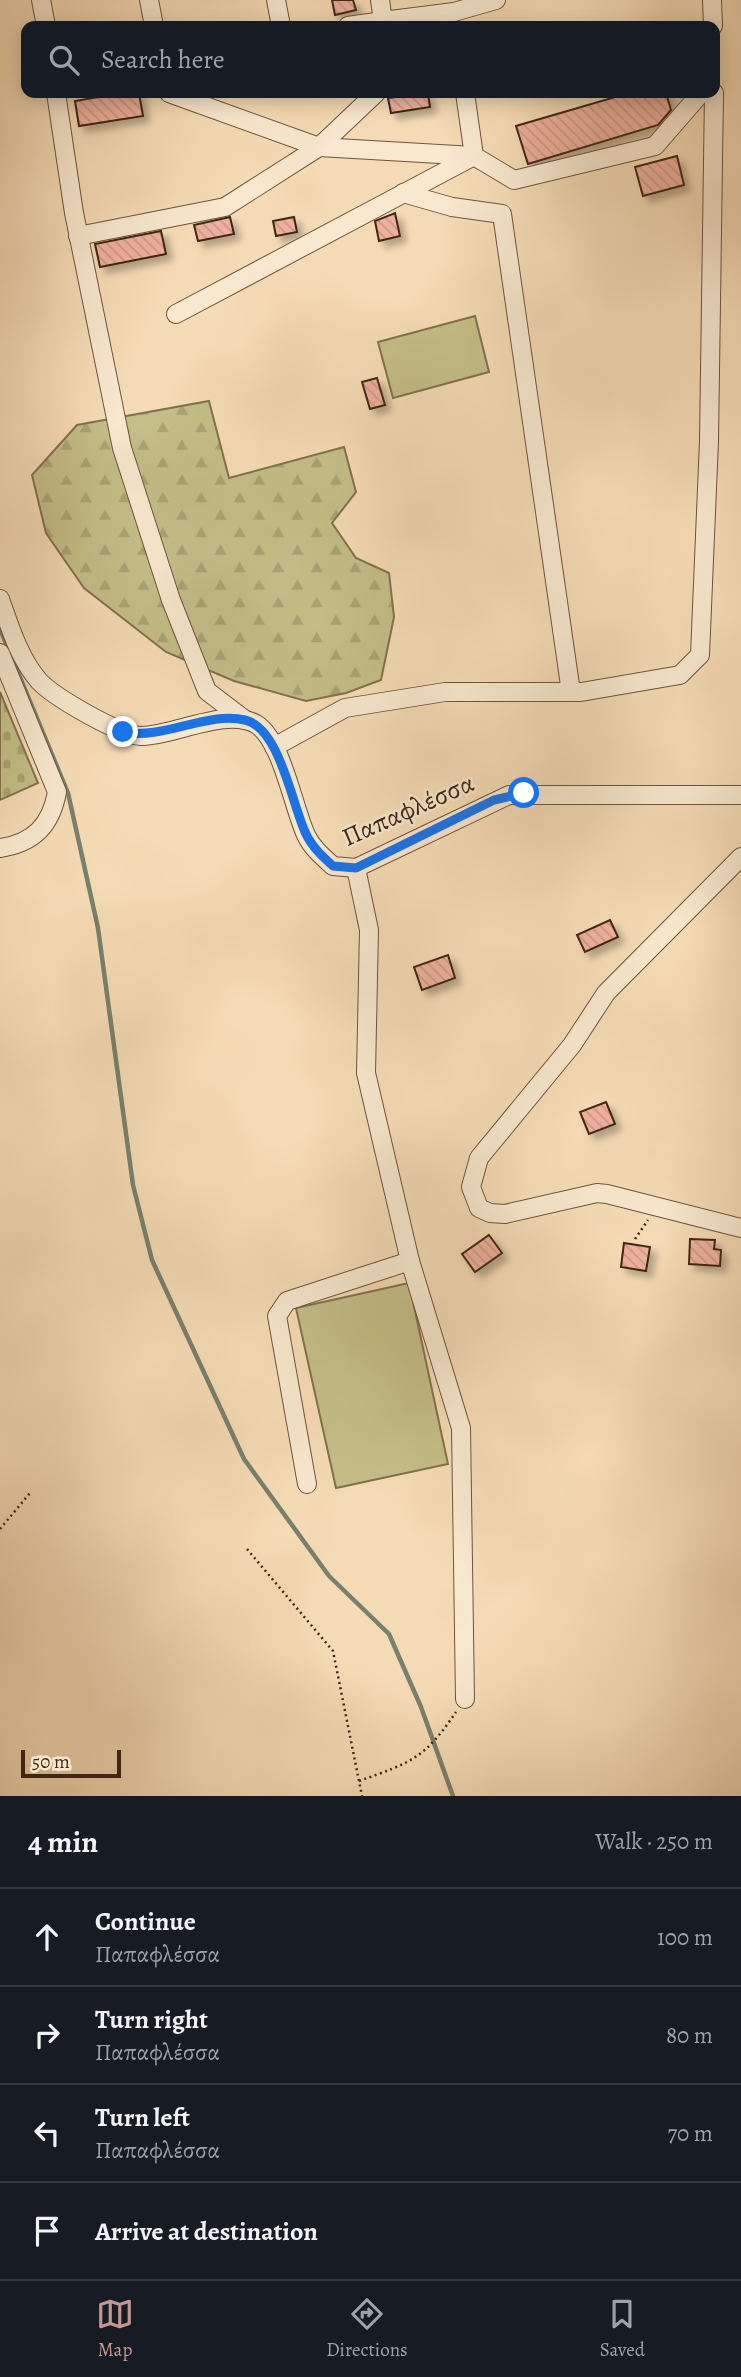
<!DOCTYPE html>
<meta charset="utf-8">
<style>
body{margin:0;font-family:Alegreya,serif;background:#242831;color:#f1f3f6}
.scale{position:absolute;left:21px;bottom:18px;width:100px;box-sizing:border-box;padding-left:7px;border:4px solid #402714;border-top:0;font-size:19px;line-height:24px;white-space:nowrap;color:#402714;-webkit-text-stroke:5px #f8e8cf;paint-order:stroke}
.stop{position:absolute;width:21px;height:21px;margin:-16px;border:5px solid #1a73e8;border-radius:50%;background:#fff}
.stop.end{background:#1a73e8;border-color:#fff;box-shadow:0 2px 7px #0008}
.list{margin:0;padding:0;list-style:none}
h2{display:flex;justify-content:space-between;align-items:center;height:91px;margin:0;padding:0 28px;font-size:30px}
h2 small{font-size:23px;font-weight:400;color:#9ea1a6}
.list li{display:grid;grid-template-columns:46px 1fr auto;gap:21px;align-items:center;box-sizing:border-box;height:98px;padding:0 28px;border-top:2px solid #363941}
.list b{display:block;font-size:26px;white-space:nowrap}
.list p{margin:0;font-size:23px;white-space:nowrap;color:#9ea1a6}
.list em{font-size:23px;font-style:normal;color:#9ea1a6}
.icon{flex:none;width:38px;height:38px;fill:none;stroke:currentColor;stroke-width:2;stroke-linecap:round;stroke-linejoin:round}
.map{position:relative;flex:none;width:741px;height:1796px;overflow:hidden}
.search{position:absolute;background:#171b24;box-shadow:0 4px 18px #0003;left:21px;right:21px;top:21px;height:77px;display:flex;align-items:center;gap:18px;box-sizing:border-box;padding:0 24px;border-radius:14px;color:#9ea1a6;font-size:26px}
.sheet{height:483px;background:#171b24}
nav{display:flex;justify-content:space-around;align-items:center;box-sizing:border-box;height:98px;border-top:2px solid #363941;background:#171b24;font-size:19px;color:#9ea1a6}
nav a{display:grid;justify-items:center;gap:4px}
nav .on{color:#c59692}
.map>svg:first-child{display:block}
</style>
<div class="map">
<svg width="741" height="1796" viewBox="0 0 741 1796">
<defs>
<pattern id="forest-firs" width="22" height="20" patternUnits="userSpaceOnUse" patternTransform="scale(1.75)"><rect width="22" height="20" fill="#c4be88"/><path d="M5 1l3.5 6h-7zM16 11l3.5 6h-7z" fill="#a9a374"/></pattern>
<pattern id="cemetery-stones" width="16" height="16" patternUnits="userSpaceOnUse" patternTransform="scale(1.75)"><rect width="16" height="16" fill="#c4be88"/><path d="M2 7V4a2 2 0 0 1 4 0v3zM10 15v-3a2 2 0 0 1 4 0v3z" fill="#a9a374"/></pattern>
<pattern id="building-back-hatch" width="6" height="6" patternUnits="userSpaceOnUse" patternTransform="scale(1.75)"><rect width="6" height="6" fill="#eeb09c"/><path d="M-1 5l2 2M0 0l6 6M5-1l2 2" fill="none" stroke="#cd9786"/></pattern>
<filter id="shadow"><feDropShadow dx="6" dy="6" stdDeviation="3.5" flood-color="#0004"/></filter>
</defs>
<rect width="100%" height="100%" fill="#f5dbb5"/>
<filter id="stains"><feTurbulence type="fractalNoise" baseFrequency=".00286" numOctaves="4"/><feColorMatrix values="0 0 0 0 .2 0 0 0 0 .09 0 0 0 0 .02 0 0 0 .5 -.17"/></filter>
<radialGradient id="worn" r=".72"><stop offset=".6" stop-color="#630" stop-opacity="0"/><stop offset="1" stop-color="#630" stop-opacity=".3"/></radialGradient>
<!-- green -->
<g fill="#c4be88" stroke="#82724e" stroke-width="2">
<path d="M475,316L489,372L393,398L378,342Z"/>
<path d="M409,1283L448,1464L336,1488L296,1308Z"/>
</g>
<!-- forest -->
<path fill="url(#forest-firs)" stroke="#82724e" stroke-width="2" d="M209,401L229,478L344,447L356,492L332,523L356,558L389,573L394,617L381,680L346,693L306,701L234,681L166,652L84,588L46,533L32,475L77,425Z"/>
<!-- cemetery -->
<path fill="url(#cemetery-stones)" stroke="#82724e" stroke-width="2" d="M0,692L38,783L0,800Z"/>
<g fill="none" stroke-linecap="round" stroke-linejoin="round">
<!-- stream -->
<path stroke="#78806e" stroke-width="4.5" d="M0,629L68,793L98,928L133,1185L152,1260L244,1459L329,1576L389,1634L421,1707L453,1796"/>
</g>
<!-- building -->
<g fill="url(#building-back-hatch)" stroke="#402714" stroke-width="2" filter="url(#shadow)">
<path d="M332,0H353L356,10L335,15Z"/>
<path d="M122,93H139L143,116L79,126L75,101Z"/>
<path d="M428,93L430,107L391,113L388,98Z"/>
<path d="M629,93H666L671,110L658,125L528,164L516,126Z"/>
<path d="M677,156L684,185L643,196L635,167Z"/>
<path d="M395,213L400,236L379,241L375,221Z"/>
<path d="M230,217L234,234L198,241L194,225Z"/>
<path d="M294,217L297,232L276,236L273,221Z"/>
<path d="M161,231L166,254L100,267L95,244Z"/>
<path d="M377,378L385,405L370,409L362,382Z"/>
<path d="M610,920L618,937L585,952L577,935Z"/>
<path d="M448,955L455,978L422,990L414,967Z"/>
<path d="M606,1102L615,1124L589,1134L580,1112Z"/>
<path d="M489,1235L502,1253L475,1272L462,1254Z"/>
<path d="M690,1239L715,1240L714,1249L721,1250L720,1266L689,1264Z"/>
<path d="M624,1243L650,1247L646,1271L621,1267Z"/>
</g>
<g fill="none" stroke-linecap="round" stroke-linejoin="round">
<!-- minor casing -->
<g stroke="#6d543c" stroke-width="20">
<g id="minor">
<path d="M41,0L46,26"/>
<path d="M149,0L154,26"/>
<path d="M276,0L281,26"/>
<path d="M380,0L383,21L454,12L496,0"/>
<path d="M712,0L713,26"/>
<path d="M348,26L383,21V26"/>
<path d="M56,93L74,213L122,448L171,600L207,691L245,720"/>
<path d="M169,93L319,147L474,156"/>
<path d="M465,93L474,156L514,180L655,146L701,93"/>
<path d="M403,193L452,207L502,214L571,692"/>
<path d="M78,236L225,207L319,147L376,93"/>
<path d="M176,314L474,156"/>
<path d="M0,599C10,627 19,658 39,681C54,697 119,735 141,736C174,736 226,707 256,724C282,740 293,807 306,835C312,848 323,857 333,866L356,868L509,795H741"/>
<path d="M0,653L57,792C51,825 34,843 0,848"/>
<path d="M274,747L345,708L445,692H581L680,675L700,655L709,441L714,93"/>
<path d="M741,857L606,993L572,1045L479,1158L471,1187L479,1208L490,1213L505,1214L597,1193L607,1194L741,1228"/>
<path d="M356,868L369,930L366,1073L410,1261L461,1428L465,1699"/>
<path d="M307,1484L277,1316L287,1301L410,1261"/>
</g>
</g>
<!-- path -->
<g stroke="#402714" stroke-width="2.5" stroke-dasharray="2 3.5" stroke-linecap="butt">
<path d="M635,1239L648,1220"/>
<path d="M0,1529L30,1493"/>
<path d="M247,1549L333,1651L362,1796"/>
<path d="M359,1781C412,1762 424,1759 456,1712"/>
</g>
<!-- minor -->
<use href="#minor" stroke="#f8e8cf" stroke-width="18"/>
</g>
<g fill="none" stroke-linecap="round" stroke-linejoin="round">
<!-- route -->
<path stroke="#1a73e8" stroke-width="9" d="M123,732C164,740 207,711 245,720C280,728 292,805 306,834C312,847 323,857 333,866L356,868L494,800L524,793"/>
</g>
<g text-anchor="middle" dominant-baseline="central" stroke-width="5" stroke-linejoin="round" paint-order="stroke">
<!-- street labels -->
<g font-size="26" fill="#402714" stroke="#f8e8cf">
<text transform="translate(408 810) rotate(-24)">Παπαφλέσσα</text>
</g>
</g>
<rect width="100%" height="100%" filter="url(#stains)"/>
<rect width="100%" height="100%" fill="url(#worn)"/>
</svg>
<div class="scale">50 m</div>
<div class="stop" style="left:524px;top:793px"></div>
<div class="stop end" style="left:123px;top:732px"></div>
<div class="search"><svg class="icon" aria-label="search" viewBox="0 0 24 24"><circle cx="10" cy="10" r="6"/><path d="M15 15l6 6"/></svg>Search here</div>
</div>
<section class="sheet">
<h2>4 min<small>Walk · 250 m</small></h2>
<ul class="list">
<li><svg class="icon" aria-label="ahead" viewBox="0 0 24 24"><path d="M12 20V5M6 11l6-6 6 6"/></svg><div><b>Continue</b><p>Παπαφλέσσα</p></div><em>100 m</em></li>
<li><svg class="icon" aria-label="right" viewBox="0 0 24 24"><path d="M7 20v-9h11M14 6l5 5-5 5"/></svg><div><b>Turn right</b><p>Παπαφλέσσα</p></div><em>80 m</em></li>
<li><svg class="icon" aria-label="left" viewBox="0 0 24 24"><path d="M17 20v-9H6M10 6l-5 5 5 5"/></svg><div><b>Turn left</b><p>Παπαφλέσσα</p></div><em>70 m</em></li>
<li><svg class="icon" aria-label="arrive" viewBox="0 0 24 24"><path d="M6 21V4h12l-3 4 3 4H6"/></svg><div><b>Arrive at destination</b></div></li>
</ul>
</section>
<nav>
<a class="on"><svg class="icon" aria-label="map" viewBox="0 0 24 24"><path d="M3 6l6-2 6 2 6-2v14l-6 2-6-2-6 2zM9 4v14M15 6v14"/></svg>Map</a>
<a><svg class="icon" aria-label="directions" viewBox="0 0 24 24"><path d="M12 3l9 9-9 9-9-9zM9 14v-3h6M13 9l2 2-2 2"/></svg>Directions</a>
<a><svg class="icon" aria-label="saved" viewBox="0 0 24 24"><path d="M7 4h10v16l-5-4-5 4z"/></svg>Saved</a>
</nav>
